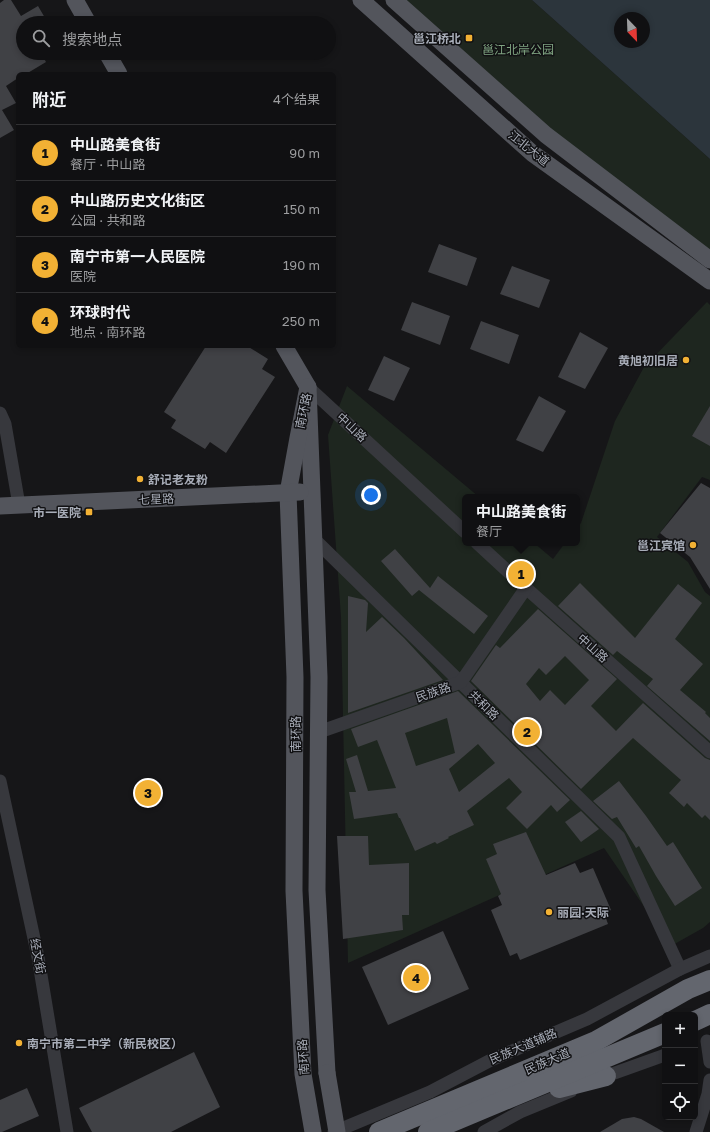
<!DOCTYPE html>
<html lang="zh">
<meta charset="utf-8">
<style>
body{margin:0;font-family:"Golos Text","Noto Sans SC",sans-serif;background:#19191b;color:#f1f3f6}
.controls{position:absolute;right:12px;bottom:12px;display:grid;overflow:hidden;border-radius:6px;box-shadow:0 2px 6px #0003}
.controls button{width:36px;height:36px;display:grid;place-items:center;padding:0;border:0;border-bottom:1px solid #303032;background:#101012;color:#f1f3f6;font:20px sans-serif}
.compass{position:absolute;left:614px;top:12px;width:36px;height:36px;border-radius:50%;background:#101012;box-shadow:0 2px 6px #0003;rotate:157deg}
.you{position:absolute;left:371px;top:495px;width:14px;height:14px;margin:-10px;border:3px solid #fff;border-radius:50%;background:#1a73e8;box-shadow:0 0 0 6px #1a73e833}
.badge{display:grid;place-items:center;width:26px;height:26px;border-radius:50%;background:#f2b134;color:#111;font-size:13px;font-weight:700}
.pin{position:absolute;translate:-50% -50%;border:2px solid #fff;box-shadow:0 1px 4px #0006}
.popup{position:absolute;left:462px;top:494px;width:118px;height:52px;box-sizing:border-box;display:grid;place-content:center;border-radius:6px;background:#101012;filter:drop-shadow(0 1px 3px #0005);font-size:13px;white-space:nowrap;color:#9c9d9f}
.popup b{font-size:15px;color:#f1f3f6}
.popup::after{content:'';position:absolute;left:50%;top:100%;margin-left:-8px;border:8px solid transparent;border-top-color:#101012}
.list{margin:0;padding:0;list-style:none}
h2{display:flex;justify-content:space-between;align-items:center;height:52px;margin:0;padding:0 16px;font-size:17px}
h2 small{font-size:13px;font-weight:400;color:#9c9d9f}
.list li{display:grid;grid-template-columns:26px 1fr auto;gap:12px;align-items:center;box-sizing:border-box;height:56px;padding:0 16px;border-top:1px solid #303032}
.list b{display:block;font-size:15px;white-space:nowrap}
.list p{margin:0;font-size:13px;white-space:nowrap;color:#9c9d9f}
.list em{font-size:13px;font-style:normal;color:#9c9d9f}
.icon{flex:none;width:22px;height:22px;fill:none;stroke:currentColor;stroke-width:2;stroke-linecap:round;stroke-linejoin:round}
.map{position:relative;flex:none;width:710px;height:1132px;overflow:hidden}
.search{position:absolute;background:#101012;box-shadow:0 2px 6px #0003;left:16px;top:16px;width:320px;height:44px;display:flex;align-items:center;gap:10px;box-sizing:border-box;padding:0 14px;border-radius:22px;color:#9c9d9f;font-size:15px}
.panel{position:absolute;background:#101012;box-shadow:0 2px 6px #0003;left:16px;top:72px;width:320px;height:276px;border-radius:6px}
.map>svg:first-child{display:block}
</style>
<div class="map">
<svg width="710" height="1132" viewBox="0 0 710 1132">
<rect width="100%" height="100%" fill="#161618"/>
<!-- green -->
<g fill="#1e261f">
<path d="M394,0H532L710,159V260Z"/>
<path d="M707,302L710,305V480L702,477L657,537L688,562L705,592L710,596V922L703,928L671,946L604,848L348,963L341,617L328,435L347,386L479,497H465V543H534L553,559L565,543H577V528L581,523L615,421L644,367Z"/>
</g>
<!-- water -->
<path fill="#2c353c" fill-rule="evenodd" d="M532,0H710V159ZM620,18H644V42H620Z"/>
<!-- building -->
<g fill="#404145" fill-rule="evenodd">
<path d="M4,0H11L21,16L38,6L48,23H23V53H41L46,62L26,74H18V78L6,86L16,103L2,110L14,130L0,138V3Z"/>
<path d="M439,244L477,258L467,286L428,272Z"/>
<path d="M512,266L550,280L539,308L500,294Z"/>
<path d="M412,302L450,316L440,345L401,330Z"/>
<path d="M481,321L519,335L509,364L470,349Z"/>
<path d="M580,332L608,348L585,389L558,377Z"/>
<path d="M206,346H247L268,359L262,369L275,377L226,453L210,442L205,449L171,428L176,420L164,412Z"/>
<path d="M384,356L410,368L394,401L368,390Z"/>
<path d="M539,396L566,411L543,452L516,440Z"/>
<path d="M710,406V446L692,436Z"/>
<path d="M701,483L710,488V589L690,557L660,533Z"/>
<path d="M395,549L430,588L438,576L488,616L474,634L419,590L412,596L381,561Z"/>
<path d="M580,583L635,638L678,584L702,603L675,639L703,664L680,690L706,712L705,713L710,718V741L647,686L653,679L617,651L613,655L558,606Z"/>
<path d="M348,596L365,600L368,603L366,632L382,617L404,638L443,680L348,713Z"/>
<path d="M538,609L617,679L591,706L616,731L643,703L705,758L710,760V820L705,815L702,818L687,803L684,807L669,793L681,780L633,738L581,789L471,681L496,645L500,648ZM565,656L589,680L565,705L550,690L540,701L526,684L539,668L546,675Z"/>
<path d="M458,691L570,800L557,812L551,805L527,829L506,808L522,792L509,778L467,811L474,825L448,837L449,838L437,844L435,842L415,851L400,818H399L397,813L354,819L349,792H356L346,759L357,755L368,791L396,788L377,740L358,747L351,729ZM447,718L455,753L416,766L405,733ZM478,744L495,763L459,792L449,769Z"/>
<path d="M619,781L646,816L667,846L673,842L702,888L675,906L656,876L639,846L636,848L617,817L612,819L593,801Z"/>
<path d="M581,811L599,829L581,842L565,822Z"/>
<path d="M526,832L546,875L575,863L580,873L593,868L611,910L604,913L608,924L520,960L517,953L510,956L491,910L502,905L498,896L501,894L486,859L497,854L493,844Z"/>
<path d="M337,836H368L369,865L409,863V915H402L403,930L343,939Z"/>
<path d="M443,931L469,989L388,1025L362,967Z"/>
<path d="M194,1052L220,1107L171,1132H92L79,1108Z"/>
<path d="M27,1088L39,1116L2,1132H0V1100Z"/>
<path d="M634,1117L641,1119L664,1132H600L622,1119Z"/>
</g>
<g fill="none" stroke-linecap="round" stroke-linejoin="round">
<!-- minor -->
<g stroke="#37383d" stroke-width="13">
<path d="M308,387L465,532"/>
<path d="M0,413L5,424L19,505"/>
<path d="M314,539L619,837L680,969"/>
<path d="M477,543L526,588L710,752"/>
<path d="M319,732L461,682L526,588"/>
<path d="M0,781L38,957L67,1132"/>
<path d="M707,1041L710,1062"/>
<path d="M598,1079L665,1055"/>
<path d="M334,1132L430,1092L491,1060L587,1019L680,969L710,956"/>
<path d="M484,1132L520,1112L571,1091"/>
<path d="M696,1132L708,1094L710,1080"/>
</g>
<!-- major -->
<g stroke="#53555c" stroke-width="17">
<path d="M75,0L88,23"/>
<path d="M361,0L532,153L710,281"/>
<path d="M394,0L546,135L710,260"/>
<path d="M107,53L119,74"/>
<path d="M284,346L308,387L319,677L317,890L327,1073"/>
<path d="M308,387L298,438L288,493L295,677L294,891L303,1074L313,1132"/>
<path d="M0,506L300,492"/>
</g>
<!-- highway -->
<g stroke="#63666e" stroke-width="20">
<path d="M695,1021L710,1014"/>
<path d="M559,1088L606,1076"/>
<path d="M379,1132L596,1041L688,989L710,980"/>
<path d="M428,1132L665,1033"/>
</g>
<!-- major-bridge -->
<path stroke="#53555c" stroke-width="17" d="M327,1073L337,1132"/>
</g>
<!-- markers -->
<g fill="#f2b134" stroke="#111113" stroke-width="1.5">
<rect x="465" y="34" width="8" height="8" rx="2"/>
<circle cx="686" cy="360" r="4"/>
<circle cx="140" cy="479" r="4"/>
<rect x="85" y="508" width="8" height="8" rx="2"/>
<circle cx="693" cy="545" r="4"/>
<circle cx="549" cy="912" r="4"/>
<circle cx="19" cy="1043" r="4"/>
</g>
<g text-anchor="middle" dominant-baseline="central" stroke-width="3" stroke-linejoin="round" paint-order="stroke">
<!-- poi labels -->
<g font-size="12" font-weight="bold" fill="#a8adb8" stroke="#111113" text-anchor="end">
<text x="461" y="38">邕江桥北</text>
<text x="678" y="360">黄旭初旧居</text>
<text x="148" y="479" text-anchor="start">舒记老友粉</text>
<text x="81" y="512">市一医院</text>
<text x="685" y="545">邕江宾馆</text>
<text x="557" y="912" text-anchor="start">丽园·天际</text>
<text x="27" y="1043" text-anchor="start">南宁市第二中学（新民校区）</text>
</g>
<!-- park labels -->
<g font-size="12" fill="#7fa381" stroke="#111113">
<text x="518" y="49">邕江北岸公园</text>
</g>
<!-- street labels -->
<g font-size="12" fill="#a8adb8" stroke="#111113">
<text transform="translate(529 148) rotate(39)">江北大道</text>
<text transform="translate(303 411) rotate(-78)">南环路</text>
<text transform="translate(352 427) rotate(43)">中山路</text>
<text transform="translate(156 499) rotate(-3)">七星路</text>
<text transform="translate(593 648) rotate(42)">中山路</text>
<text transform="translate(433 692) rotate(-19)">民族路</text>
<text transform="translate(484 705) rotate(44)">共和路</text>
<text transform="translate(295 734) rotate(-90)">南环路</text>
<text transform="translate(38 956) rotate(79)">经文街</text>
<text transform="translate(523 1046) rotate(-23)">民族大道辅路</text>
<text transform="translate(303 1057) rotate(-94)">南环路</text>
<text transform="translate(547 1061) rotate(-23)">民族大道</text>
</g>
</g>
</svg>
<div class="controls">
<button>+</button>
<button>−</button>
<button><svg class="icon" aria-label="locate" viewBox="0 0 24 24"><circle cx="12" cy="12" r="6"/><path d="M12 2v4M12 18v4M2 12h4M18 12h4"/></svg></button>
</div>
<svg class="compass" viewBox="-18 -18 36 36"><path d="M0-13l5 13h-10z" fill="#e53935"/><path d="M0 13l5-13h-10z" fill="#9c9d9f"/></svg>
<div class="you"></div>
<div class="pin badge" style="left:521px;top:574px">1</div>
<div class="popup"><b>中山路美食街</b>餐厅</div>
<div class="pin badge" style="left:527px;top:732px">2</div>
<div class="pin badge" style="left:148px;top:793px">3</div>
<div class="pin badge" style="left:416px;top:978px">4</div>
<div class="search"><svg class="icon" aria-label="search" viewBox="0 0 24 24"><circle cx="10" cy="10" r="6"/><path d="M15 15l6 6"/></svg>搜索地点</div>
<section class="panel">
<h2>附近<small>4个结果</small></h2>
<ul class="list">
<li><span class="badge">1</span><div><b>中山路美食街</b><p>餐厅 · 中山路</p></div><em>90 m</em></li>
<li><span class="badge">2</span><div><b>中山路历史文化街区</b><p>公园 · 共和路</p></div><em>150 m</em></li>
<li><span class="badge">3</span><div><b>南宁市第一人民医院</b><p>医院</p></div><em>190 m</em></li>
<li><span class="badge">4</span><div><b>环球时代</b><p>地点 · 南环路</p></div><em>250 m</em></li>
</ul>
</section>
</div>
